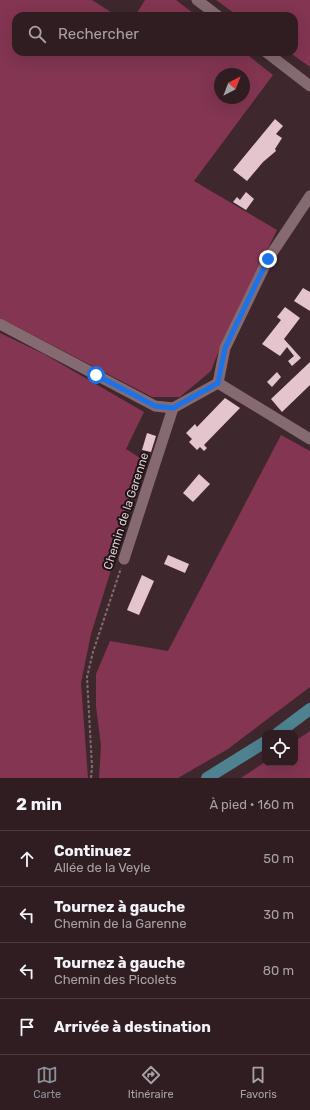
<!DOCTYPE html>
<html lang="fr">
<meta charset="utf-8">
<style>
body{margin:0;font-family:Rubik,sans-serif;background:#37262a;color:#f1f3f6}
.controls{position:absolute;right:12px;bottom:12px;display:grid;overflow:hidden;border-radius:8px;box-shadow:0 4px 16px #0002}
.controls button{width:36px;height:36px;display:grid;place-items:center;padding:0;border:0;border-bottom:1px solid #4a3b40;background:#2f1d22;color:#f1f3f6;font:20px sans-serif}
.compass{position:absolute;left:214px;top:68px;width:36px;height:36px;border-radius:50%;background:#2f1d22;box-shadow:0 4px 16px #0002;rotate:42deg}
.stop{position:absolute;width:12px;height:12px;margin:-9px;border:3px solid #1a73e8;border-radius:50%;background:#fff}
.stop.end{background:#1a73e8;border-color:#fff;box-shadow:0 1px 4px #0008}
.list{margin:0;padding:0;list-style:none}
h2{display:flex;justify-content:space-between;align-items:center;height:52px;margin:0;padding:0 16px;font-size:17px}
h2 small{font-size:13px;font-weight:400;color:#a7a2a5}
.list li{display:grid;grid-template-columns:26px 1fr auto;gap:12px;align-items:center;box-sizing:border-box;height:56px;padding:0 16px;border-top:1px solid #4a3b40}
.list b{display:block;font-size:15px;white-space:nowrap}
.list p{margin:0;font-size:13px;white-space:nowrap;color:#a7a2a5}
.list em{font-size:13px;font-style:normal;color:#a7a2a5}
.icon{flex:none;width:22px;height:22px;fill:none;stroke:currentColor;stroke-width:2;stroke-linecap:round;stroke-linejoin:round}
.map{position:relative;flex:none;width:310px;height:778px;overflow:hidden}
.search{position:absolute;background:#2f1d22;box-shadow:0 4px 16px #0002;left:12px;right:12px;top:12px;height:44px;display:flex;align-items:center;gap:10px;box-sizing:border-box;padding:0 14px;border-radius:12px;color:#a7a2a5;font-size:15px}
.sheet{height:276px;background:#2f1d22}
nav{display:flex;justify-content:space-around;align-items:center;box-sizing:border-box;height:56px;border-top:1px solid #4a3b40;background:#2f1d22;font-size:11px;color:#a7a2a5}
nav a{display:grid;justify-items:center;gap:2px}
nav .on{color:#8c9099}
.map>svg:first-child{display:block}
</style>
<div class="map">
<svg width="310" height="778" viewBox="0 0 310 778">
<rect width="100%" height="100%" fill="#3f272e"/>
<!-- green -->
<g fill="#833551" fill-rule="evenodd">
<path d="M0,0H92L117,16H16V52H244L273,75L194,181L277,230L222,342L211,371L180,397H152L0,318ZM220,74H244V98H220Z"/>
<path d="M145,0H176L197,16H135Z"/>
<path d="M216,0H310V67L289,52H294V16H238Z"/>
<path d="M0,333L44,354L144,412L126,449L145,461L91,634L81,683L88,778H0Z"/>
<path d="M281,435L310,451V687L228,749L178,778H99L101,746L96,706V674L110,641L168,651Z"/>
<path d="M310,731V778H241L265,762V763H295V741Z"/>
</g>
<!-- building -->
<g fill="#e5c5cd">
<path d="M275,119L283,126L276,134L282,138L275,149L276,151L263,162L247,181L233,170Z"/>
<path d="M246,192L254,199L246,210L233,202L237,197L240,200Z"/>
<path d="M303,288L310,292V311L294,301Z"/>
<path d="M285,307L300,318L284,339L301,358L292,366L288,361L294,356L287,347L280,356L262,344L281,320L277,317Z"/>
<path d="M310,362V385L282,412L271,399Z"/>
<path d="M277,372L281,377L272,387L267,382Z"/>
<path d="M225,398L240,408L204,445L207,448L204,451L200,447L197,450L189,442L192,439L186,433L195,424L197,427Z"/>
<path d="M147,433L156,436L151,452L142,450Z"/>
<path d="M199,474L210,484L193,502L183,493Z"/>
<path d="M168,555L189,564L185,573L164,564Z"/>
<path d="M142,575L154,581L139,615L127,610Z"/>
</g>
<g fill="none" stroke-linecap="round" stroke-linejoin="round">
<!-- path -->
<path stroke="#816c72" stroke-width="2" stroke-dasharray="3 2" stroke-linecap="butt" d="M91,778L92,767L87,677L93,652L121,568"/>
<!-- minor -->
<g stroke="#866a71" stroke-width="11">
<path d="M197,0L218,16"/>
<path d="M266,52L310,86"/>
<path d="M0,324L155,406L173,408"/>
<path d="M218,383L225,348L268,259L310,196"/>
<path d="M218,383L310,439"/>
<path d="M124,559L173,408L218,383"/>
</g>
<!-- primary -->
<g stroke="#4e8290" stroke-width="12">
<path d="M278,733L310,709"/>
<path d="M207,778L265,742"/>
</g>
</g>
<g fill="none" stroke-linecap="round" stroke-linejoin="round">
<!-- route -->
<path stroke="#1a73e8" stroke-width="5" d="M96,375L155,406L173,408L218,383L225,348L268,259"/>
</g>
<g text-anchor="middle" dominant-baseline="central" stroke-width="4" stroke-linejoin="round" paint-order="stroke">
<!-- street labels -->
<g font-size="12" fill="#decdd1" stroke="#1e1316">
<text transform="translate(126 511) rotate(-72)">Chemin de la Garenne</text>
</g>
</g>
</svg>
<div class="controls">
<button><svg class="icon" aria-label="locate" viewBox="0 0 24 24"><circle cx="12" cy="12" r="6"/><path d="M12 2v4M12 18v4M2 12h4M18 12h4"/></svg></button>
</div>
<svg class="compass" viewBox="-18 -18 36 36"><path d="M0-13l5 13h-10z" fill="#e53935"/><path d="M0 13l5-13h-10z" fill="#a7a2a5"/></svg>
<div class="stop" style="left:96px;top:375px"></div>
<div class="stop end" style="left:268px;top:259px"></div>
<div class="search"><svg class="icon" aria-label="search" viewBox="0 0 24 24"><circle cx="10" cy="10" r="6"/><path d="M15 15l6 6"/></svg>Rechercher</div>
</div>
<section class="sheet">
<h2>2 min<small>À pied · 160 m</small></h2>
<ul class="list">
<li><svg class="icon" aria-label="ahead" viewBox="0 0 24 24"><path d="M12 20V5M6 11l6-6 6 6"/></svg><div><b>Continuez</b><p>Allée de la Veyle</p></div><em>50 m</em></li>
<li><svg class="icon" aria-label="left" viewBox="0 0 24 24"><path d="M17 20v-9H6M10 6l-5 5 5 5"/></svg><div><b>Tournez à gauche</b><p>Chemin de la Garenne</p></div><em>30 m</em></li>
<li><svg class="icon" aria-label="left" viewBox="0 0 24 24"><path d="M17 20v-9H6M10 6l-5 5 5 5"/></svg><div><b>Tournez à gauche</b><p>Chemin des Picolets</p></div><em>80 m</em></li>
<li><svg class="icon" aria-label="arrive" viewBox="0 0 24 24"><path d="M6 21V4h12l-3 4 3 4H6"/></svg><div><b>Arrivée à destination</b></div></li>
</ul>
</section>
<nav>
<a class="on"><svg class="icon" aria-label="map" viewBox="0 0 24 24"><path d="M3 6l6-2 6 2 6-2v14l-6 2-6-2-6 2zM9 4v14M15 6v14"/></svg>Carte</a>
<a><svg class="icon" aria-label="directions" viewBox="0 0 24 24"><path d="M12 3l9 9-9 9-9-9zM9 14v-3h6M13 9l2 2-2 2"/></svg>Itinéraire</a>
<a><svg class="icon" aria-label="saved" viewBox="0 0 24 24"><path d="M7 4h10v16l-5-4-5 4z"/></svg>Favoris</a>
</nav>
